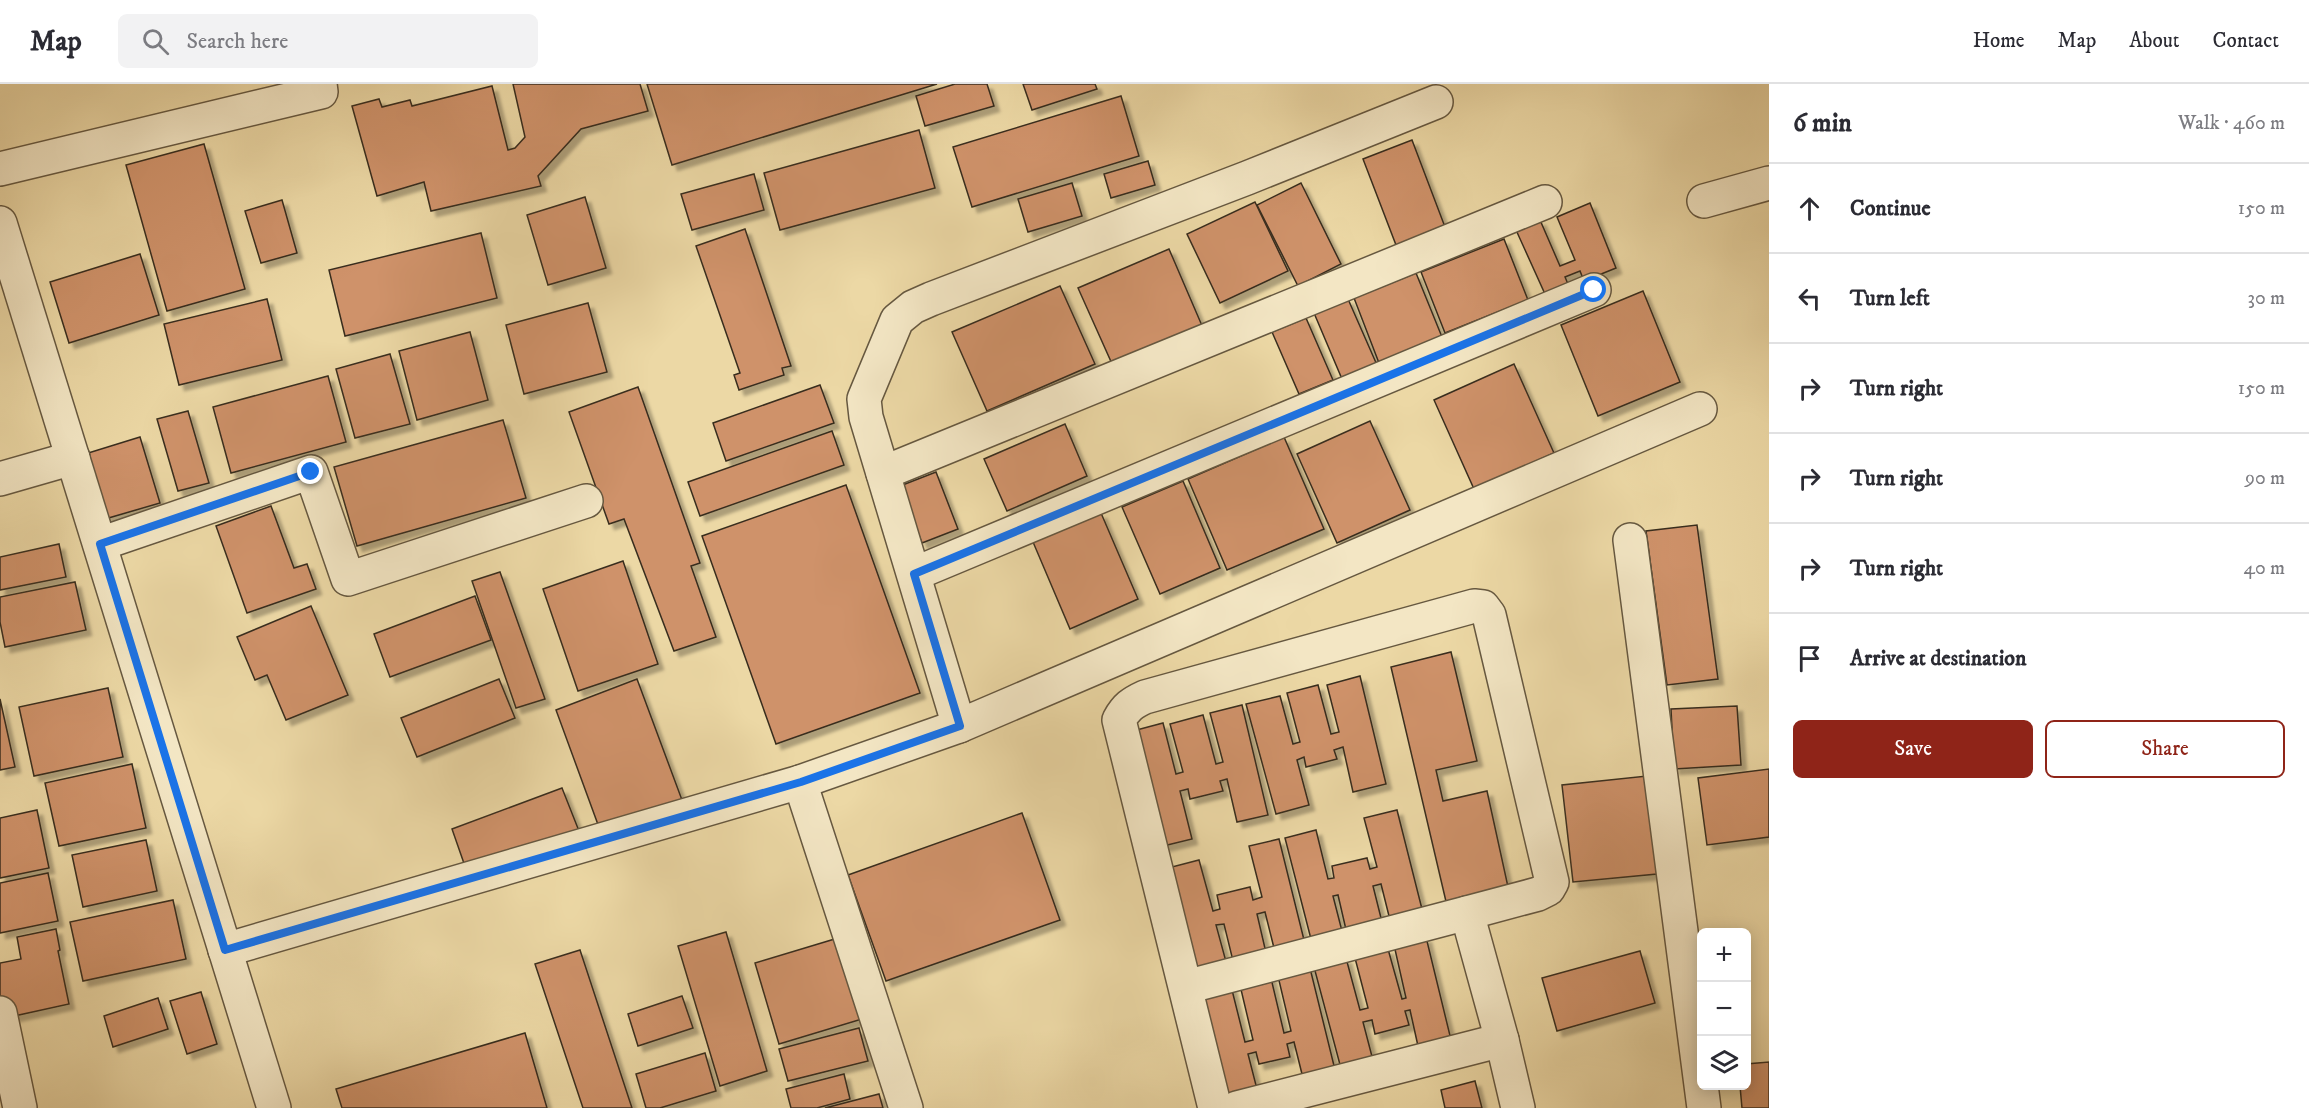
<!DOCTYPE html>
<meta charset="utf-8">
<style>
body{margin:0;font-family:"IM FELL DW Pica",serif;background:#f2f2f3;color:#2b2b33}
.controls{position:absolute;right:18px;bottom:18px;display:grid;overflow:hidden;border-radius:9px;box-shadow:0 3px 15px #0003}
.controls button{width:54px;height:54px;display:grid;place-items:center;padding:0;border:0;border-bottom:2px solid #e1e1e2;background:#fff;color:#2b2b33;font:30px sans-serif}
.stop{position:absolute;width:18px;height:18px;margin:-14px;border:4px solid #1a73e8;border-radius:50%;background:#fff}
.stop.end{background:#1a73e8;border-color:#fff;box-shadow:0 2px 6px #0008}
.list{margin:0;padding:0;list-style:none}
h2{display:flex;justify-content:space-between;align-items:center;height:78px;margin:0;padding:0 24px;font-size:26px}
h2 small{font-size:20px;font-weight:400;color:#7c7c81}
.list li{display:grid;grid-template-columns:39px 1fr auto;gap:18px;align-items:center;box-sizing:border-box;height:90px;padding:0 24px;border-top:2px solid #e1e1e2}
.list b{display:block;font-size:22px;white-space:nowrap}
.list em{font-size:20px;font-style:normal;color:#7c7c81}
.actions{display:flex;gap:12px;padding:18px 24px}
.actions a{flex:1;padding:14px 0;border:2px solid #8f2418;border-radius:9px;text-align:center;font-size:21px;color:#8f2418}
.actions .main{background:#8f2418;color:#fff}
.icon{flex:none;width:33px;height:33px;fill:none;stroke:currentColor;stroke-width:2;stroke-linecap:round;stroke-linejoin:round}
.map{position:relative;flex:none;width:1769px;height:1024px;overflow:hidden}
header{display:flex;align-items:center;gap:36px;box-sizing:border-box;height:84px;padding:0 30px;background:#fff;border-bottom:2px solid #e1e1e2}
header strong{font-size:28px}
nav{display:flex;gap:33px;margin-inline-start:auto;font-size:21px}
.search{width:420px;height:54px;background:#f2f2f3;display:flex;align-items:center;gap:15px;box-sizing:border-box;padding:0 21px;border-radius:9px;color:#7c7c81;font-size:22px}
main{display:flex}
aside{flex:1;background:#fff}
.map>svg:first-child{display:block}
</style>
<header>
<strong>Map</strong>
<div class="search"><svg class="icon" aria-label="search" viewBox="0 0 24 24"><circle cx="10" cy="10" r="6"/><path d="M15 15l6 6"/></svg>Search here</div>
<nav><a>Home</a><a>Map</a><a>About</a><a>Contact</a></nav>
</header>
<main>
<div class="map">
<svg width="1769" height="1024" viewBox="0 0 1769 1024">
<defs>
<filter id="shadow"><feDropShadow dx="5.5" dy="5.5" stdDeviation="1.5" flood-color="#0004"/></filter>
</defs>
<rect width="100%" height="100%" fill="#ecd8a5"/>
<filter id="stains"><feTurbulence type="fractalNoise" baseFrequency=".00333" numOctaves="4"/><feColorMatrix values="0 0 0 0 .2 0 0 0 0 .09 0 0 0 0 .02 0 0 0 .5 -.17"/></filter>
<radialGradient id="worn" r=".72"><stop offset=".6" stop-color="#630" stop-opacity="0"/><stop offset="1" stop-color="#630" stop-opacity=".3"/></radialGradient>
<!-- building -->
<g fill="#cf926b" stroke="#392d1f" stroke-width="1.5" filter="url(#shadow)">
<path d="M513,0H640L648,27L581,45L538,92L541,102L431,127L424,98L377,112L352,22L379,15L382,23L410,16L412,22L492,2L508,66L515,64L525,53Z"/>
<path d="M647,0H937L672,81Z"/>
<path d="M955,0H987L994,22L925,42L916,12Z"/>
<path d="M1023,0H1095L1097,5L1032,26Z"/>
<path d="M1121,12L1139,72L972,123L953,63Z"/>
<path d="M919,46L935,104L780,146L764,89Z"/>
<path d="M1412,56L1445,143L1396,161L1363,75Z"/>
<path d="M204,60L245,205L167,227L126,81Z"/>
<path d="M1148,77L1155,101L1111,114L1104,90Z"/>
<path d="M754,90L764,126L692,146L681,110Z"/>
<path d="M1072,99L1082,132L1028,148L1018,115Z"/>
<path d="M1301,99L1341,180L1298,202L1257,121Z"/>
<path d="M585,113L606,184L548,201L527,131Z"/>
<path d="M282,116L297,169L261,179L245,127Z"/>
<path d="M1255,118L1288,187L1220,219L1187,150Z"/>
<path d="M1590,119L1616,184L1584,197L1580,187L1565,193L1568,200L1545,210L1516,146L1540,136L1560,182L1575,176L1557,133Z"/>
<path d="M745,145L791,282L782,284L784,291L739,306L734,291L740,289L696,162Z"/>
<path d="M481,149L497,214L345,252L329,186Z"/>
<path d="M1504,155L1528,216L1445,249L1421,188Z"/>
<path d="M1169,165L1203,244L1113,282L1078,204Z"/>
<path d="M140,170L159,231L69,259L50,198Z"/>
<path d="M1416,189L1442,253L1379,279L1354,214Z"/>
<path d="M1060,202L1095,280L987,327L952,248Z"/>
<path d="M1643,207L1680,298L1598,332L1561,241Z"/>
<path d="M267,215L282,276L179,301L164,240Z"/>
<path d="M1348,215L1377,281L1342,295L1314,229Z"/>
<path d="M588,219L607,288L524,310L506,241Z"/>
<path d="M1306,234L1333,296L1299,310L1272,248Z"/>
<path d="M470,248L488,316L417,336L399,267Z"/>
<path d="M390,270L410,340L355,354L336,285Z"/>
<path d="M1514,280L1554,369L1474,405L1434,316Z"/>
<path d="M328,292L346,358L231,389L213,323Z"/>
<path d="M820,301L834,339L726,377L713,339Z"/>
<path d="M638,303L700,479L691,482L716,553L674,567L624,435L609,440L569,328Z"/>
<path d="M188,327L209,399L178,407L157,335Z"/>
<path d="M503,336L526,414L357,462L334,383Z"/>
<path d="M1370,337L1410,426L1337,459L1297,370Z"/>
<path d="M1065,340L1087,392L1007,427L984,375Z"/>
<path d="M832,347L844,381L700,432L688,398Z"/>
<path d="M140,353L160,419L105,435L85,370Z"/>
<path d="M1284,353L1324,445L1227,486L1188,395Z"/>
<path d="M936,388L958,445L922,459L900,402Z"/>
<path d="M1183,397L1220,484L1160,510L1122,423Z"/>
<path d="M846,401L920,609L776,660L702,452Z"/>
<path d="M271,422L294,484L307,480L316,505L247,529L216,442Z"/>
<path d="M1101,429L1138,515L1070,545L1033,458Z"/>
<path d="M1697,441L1718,595L1667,601L1646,447Z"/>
<path d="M59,460L66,493L0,506V473Z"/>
<path d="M623,477L658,580L578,607L543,505Z"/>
<path d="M500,488L545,615L516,624L472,497Z"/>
<path d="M75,498L86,546L5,563L0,538V513Z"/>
<path d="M475,512L491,556L390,593L374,550Z"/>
<path d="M311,522L348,611L286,636L267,591L255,596L237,553Z"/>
<path d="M1451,568L1477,677L1436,686L1443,717L1487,707L1510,812L1448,826L1391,583Z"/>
<path d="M1360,592L1386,700L1353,708L1343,663L1334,666L1337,675L1306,683L1304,673L1297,676L1309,721L1276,730L1246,620L1280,612L1293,660L1300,658L1287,609L1318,601L1331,650L1339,648L1327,601Z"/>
<path d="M499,595L515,634L417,673L401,634Z"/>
<path d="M637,595L682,716L600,746L556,626Z"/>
<path d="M108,604L123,673L34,692L19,623Z"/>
<path d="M0,615L15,683L0,686Z"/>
<path d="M1242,621L1268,731L1237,738L1227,695L1220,697L1223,707L1190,715L1188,705L1180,707L1192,755L1159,763L1129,648L1163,639L1176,690L1183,688L1170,640L1203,631L1216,680L1223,678L1210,629Z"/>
<path d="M1737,622L1741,681L1674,685L1671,625Z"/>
<path d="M132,680L146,744L59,762L45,699Z"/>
<path d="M1769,685V753L1707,761L1698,694Z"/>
<path d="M1647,692L1657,790L1573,798L1562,701Z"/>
<path d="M562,704L579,747L467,788L452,745Z"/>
<path d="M37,726L49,784L0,794V734Z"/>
<path d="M1397,726L1424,833L1391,840L1381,800L1373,802L1383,842L1347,850L1338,811L1333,812L1343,851L1312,859L1285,754L1316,746L1328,795L1334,794L1332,782L1367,774L1370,785L1377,783L1364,734Z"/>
<path d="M1022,729L1060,836L886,897L848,791Z"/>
<path d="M1279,755L1306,864L1276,872L1265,828L1257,830L1267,873L1234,881L1224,840L1216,841L1228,885L1197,893L1168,784L1199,776L1213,827L1220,825L1217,811L1250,803L1253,816L1262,813L1249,762Z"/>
<path d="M146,756L157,807L83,823L72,771Z"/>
<path d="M48,789L58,837L0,849V799Z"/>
<path d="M173,816L186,875L83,897L70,838Z"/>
<path d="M56,845L60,866L58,867L69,920L5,934L0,911V879L21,875L17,853Z"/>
<path d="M726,848L767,987L720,1002L678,862Z"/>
<path d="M1426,853L1453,964L1420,971L1410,926L1405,927L1409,941L1375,950L1372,936L1363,938L1375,984L1343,992L1314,883L1346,874L1360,926L1368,924L1355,874L1388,865L1402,915L1406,914L1394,861Z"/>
<path d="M838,854L862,935L779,960L755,879Z"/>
<path d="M580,866L632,1024H583L535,880Z"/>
<path d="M1640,867L1655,919L1557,947L1542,894Z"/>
<path d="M1309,880L1337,994L1305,1002L1294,958L1287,960L1290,973L1259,980L1256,968L1248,970L1259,1013L1227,1021L1200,910L1231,902L1245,958L1253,956L1239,897L1270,890L1284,949L1291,947L1277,888Z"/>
<path d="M201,908L217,960L187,970L170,917Z"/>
<path d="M682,912L693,944L638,962L628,930Z"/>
<path d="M158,914L168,945L113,963L104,932Z"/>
<path d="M859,944L868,977L788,997L779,965Z"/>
<path d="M525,949L547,1024H342L336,1005Z"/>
<path d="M705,969L716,1007L660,1024H646L636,990Z"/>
<path d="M1769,978V1024H1742L1740,1002H1746V980Z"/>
<path d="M844,990L850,1015L817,1024H791L786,1005Z"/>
<path d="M1475,997L1482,1024H1445L1441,1006Z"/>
<path d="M879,1010L883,1024H825Z"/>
</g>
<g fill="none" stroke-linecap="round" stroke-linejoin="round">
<!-- minor casing -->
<g stroke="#665840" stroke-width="36">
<g id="minor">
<path d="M0,85L321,8L320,0"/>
<path d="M1704,117L1769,99"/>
<path d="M0,139L274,1024"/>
<path d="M883,389L1545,118"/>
<path d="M0,395L73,374"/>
<path d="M1630,456L1704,1024"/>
<path d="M100,460L311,388L348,495L586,417"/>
<path d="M914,490L1594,206"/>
<path d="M959,642L1700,325"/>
<path d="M800,698L906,1024"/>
<path d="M225,866L800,698L959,642L866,333L864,315L897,236L913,223L931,215L1247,94L1436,18"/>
<path d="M1186,903L1467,829"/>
<path d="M0,929L20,1024"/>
<path d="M1215,1024L1119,636C1126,623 1132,619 1145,613L1474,522L1483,523L1489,531L1552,798L1548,805L1538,810L1467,829L1502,956L1518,1024"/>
<path d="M1237,1024L1502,956"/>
</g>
</g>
<!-- minor -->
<use href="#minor" stroke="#f3e6c4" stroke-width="33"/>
</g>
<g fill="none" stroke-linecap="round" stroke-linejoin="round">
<!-- route -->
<path stroke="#1a73e8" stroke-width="8" d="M311,388L100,460L225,866L801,698L960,642L914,490L1594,206"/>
</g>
<rect width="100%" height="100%" filter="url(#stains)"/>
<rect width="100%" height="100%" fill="url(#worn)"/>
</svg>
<div class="controls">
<button>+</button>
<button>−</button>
<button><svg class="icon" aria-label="layers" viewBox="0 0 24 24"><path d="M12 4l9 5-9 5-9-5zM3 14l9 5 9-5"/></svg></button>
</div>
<div class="stop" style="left:1594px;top:206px"></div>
<div class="stop end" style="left:311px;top:388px"></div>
</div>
<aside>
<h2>6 min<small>Walk · 460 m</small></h2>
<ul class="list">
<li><svg class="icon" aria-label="ahead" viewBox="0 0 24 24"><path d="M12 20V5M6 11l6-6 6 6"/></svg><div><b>Continue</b></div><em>150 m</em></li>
<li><svg class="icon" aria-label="left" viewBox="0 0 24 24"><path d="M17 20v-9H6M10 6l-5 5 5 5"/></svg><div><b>Turn left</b></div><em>30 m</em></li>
<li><svg class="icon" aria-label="right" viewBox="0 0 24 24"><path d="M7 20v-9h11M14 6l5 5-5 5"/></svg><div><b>Turn right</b></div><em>150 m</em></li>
<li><svg class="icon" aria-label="right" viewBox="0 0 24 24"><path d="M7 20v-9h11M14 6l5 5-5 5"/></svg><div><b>Turn right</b></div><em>90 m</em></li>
<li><svg class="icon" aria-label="right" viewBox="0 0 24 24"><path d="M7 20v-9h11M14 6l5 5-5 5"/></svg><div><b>Turn right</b></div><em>40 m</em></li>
<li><svg class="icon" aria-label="arrive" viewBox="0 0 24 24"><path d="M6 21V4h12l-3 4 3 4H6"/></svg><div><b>Arrive at destination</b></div></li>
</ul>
<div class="actions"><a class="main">Save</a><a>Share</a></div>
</aside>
</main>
